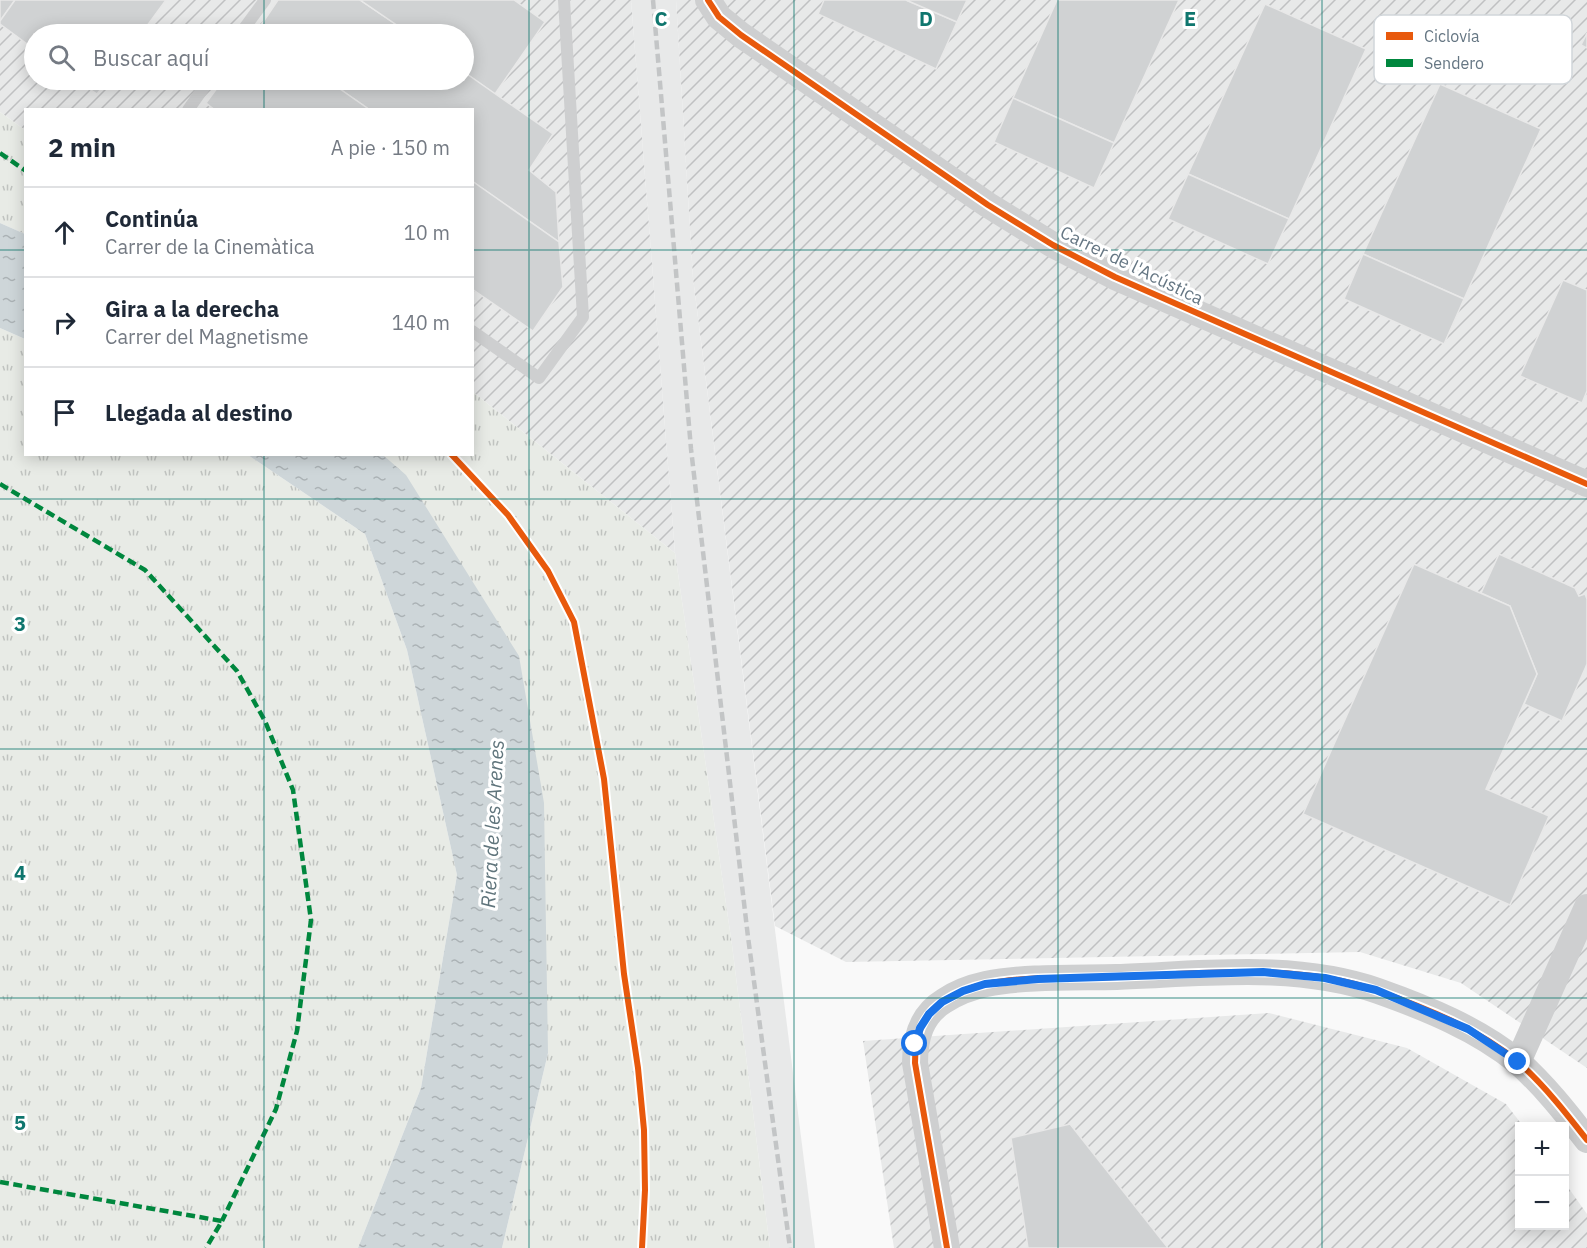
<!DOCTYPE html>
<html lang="es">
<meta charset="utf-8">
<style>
body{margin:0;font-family:"IBM Plex Sans",sans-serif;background:#f6f6f7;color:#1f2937}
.controls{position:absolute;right:18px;bottom:18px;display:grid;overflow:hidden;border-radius:0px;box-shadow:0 3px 15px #0003}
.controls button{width:54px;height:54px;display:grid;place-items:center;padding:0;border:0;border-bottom:2px solid #e0e1e3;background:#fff;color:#1f2937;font:30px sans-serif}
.stop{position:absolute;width:18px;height:18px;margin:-14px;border:4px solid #1a73e8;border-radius:50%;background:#fff}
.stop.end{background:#1a73e8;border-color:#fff;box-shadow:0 2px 6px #0008}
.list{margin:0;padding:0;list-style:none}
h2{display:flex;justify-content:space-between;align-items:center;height:78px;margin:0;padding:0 24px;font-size:26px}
h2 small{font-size:20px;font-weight:400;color:#747a83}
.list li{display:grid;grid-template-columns:39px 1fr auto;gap:18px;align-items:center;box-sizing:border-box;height:90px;padding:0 24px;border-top:2px solid #e0e1e3}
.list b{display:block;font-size:22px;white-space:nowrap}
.list p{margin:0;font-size:20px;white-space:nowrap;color:#747a83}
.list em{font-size:20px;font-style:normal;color:#747a83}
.icon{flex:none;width:33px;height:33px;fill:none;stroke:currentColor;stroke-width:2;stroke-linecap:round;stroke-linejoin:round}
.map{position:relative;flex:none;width:1587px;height:1248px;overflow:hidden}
.search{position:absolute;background:#fff;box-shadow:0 3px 15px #0003;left:24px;top:24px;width:450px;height:66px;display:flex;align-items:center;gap:15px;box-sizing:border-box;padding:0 21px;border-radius:33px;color:#747a83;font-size:22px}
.panel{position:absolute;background:#fff;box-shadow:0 3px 15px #0003;left:24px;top:108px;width:450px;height:348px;border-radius:0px}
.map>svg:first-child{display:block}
</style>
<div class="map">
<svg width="1587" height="1248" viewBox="0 0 1587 1248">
<defs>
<pattern id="industrial-furrows" width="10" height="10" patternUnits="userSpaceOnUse" patternTransform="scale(1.5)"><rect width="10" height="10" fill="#e8e9e9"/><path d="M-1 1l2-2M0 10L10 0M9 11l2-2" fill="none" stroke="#c0c1c2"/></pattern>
<pattern id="grass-tufts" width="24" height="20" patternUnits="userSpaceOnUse" patternTransform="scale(1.5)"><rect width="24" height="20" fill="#e8ebe6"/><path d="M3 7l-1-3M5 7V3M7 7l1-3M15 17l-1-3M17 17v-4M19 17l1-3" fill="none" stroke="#c0c3c0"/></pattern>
<pattern id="water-ripples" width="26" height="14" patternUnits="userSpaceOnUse" patternTransform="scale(1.5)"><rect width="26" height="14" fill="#ced6d9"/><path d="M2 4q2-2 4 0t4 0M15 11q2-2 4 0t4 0" fill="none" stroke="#abb2b5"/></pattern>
</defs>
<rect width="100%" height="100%" fill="#f9f9f9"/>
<!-- built -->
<path fill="#e8e9e9" d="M631,0H676L693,278L815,1248H770L732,945L675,553Z"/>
<!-- industrial -->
<g fill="url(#industrial-furrows)" fill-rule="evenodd">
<path d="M0,0H631L675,553L473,392L472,110H26L25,130L0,112ZM34,34H464V80H34Z"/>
<path d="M676,0H1587V1068L1461,983L1360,952L846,962L775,926L693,278Z"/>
<path d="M1269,1013L1407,1048L1506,1104L1523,1126H1520V1226H1564L1565,1183L1587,1214V1248H894L863,1041Z"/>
</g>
<!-- grass -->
<g fill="url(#grass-tufts)">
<path d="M0,112L25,130V234L0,223Z"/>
<path d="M0,328L25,339L26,454L248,455L365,534L407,650L457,875L421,1088L358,1248H0Z"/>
<path d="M473,392L675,553L732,945L770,1248H502L548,1053L383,455L472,454Z"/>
</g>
<!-- water -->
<g fill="url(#water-ripples)">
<path d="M0,223L25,234V339L0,328Z"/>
<path d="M248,455H383L406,475L519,656L544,803L548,1053L502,1248H358L421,1088L457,875L407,650L365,534Z"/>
</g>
<!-- building -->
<g fill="#d0d2d3" stroke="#e8e8e8" stroke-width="1.5">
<path d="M0,0H15L0,21Z"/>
<path d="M15,0H166L141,34H34V49L0,24V21Z"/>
<path d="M278,0H360L410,34H262L257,31Z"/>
<path d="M360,0H514L545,22L495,94L464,72V34H410Z"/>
<path d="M824,0H906L957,22L936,69L818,14Z"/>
<path d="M906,0H967L957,22Z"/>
<path d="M1057,0H1179L1114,143L1013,98Z"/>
<path d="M1265,4L1366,49L1289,219L1188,174Z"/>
<path d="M1587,33V48L1581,45Z"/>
<path d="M464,72L553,134L529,170L556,192L559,242L472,181V110H370L327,80H464Z"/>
<path d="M76,80H108L97,94Z"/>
<path d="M223,80H327L370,110H215L206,103Z"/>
<path d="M1440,84L1541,129L1464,299L1363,254Z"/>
<path d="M1013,98L1114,143L1094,188L994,142Z"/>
<path d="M1188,174L1289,219L1268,264L1168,219Z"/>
<path d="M472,181L559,242L563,287L533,331L472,289Z"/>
<path d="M1363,254L1464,299L1444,344L1344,299Z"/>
<path d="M1563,280L1587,290V391L1582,403L1520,376Z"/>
<path d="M1499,554L1575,588L1579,596L1585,594L1587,599V664L1562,721L1524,704L1537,674L1510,606L1481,593Z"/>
<path d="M1414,564L1510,606L1537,674L1486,789L1549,816L1510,905L1303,814Z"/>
<path d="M1070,1124L1168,1248H1028L1011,1138Z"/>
</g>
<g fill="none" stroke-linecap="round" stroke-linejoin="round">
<!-- service -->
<g stroke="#cecfd0" stroke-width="12">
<path d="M240,34L265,0"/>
<path d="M188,110L209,80"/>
<path d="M472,331L539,378L583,317L564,0"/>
</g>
<!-- minor -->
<g stroke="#cecfd0" stroke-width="26">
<path d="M708,0L719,17L741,35L988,205L1053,245L1115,277L1587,484"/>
<path d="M1518,1062L1587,907"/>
<path d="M947,1248L915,1063C915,1038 921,1015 944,1001C956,993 972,987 986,984C1025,976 1076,978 1117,977C1202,974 1295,962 1378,991C1426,1008 1478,1029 1518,1062C1544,1085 1566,1113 1587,1140"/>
</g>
<!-- rail -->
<path stroke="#c3c5c6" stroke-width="4.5" stroke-dasharray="9 4.5" stroke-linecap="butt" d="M653,0L691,449L748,937L790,1248"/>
<!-- quiet -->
<g stroke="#00873e" stroke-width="4.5" stroke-dasharray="9 4.5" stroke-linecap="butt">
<path d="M0,153L26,171"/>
<path d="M0,484L145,570L237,671L265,721L293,790L311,920L297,1031L276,1109L222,1221"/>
<path d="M0,1182L222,1221L206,1248"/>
</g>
<!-- cycleway casing -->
<g stroke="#fff" stroke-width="10">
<g id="cycleway">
<path d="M708,0L719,17L741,35L988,205L1053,245L1115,277L1587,484"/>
<path d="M451,454L508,515L548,571L574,622L604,779L624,974L638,1068L644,1130L645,1190L642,1248"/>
<path d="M947,1248L915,1063C915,1038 921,1015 944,1001C956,993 972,987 986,984C1025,976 1076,978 1117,977C1202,974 1295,962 1378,991C1426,1008 1478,1029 1518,1062C1544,1085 1566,1113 1587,1140"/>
</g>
</g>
<!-- cycleway -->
<use href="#cycleway" stroke="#e8590c" stroke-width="6"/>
</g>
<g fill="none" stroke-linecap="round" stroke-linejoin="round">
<!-- route -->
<path stroke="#1a73e8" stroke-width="8" d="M915,1044L920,1028L929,1014L942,1002L963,991L985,984L1038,979L1263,972L1325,978L1376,990L1468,1029L1518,1062"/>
</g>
<!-- grid -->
<path fill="none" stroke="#0f766e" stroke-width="1.5" stroke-opacity="0.55" d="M264,0V34M529,0V1248M794,0V1248M1058,0V1248M1322,0V1248M264,80V110M0,250H26M472,250H1587M264,454V1248M0,499H1587M0,749H1587M0,998H1587"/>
<g text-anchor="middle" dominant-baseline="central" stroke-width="6" stroke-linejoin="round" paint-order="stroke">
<!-- street labels -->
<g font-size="18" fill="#657683" stroke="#fff">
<text transform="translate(1132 265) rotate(26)">Carrer de l'Acústica</text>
</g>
<!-- water labels -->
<g font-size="20" font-style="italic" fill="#60757c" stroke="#fff">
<text transform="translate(492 824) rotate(-87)">Riera de les Arenes</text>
</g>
</g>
<!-- legend -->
<rect x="1374" y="15" width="198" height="69" rx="9" fill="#fff" stroke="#d1d6da" stroke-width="1.5"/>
<rect x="1386" y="32" width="27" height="8" fill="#e8590c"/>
<rect x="1386" y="59" width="27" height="8" fill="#00873e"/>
<g font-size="16" fill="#657683">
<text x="1424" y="42">Ciclovía</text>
<text x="1424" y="69">Sendero</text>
</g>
<g font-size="20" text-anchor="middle" font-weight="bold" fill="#0f766e" stroke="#fff" stroke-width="6" stroke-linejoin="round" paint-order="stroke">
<text x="661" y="26">C</text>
<text x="926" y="26">D</text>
<text x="1190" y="26">E</text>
<text x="20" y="631">3</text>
<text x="20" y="880">4</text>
<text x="20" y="1130">5</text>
</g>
</svg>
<div class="controls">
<button>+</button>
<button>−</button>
</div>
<div class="stop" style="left:915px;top:1044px"></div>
<div class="stop end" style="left:1518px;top:1062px"></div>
<div class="search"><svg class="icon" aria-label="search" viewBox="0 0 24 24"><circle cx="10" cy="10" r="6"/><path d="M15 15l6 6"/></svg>Buscar aquí</div>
<section class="panel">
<h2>2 min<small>A pie · 150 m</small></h2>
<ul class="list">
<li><svg class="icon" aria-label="ahead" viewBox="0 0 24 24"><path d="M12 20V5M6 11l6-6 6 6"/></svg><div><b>Continúa</b><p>Carrer de la Cinemàtica</p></div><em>10 m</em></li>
<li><svg class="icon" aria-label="right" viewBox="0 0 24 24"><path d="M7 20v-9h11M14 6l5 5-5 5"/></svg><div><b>Gira a la derecha</b><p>Carrer del Magnetisme</p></div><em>140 m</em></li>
<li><svg class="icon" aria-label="arrive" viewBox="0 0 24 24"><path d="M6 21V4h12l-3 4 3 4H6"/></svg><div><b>Llegada al destino</b></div></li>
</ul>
</section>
</div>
